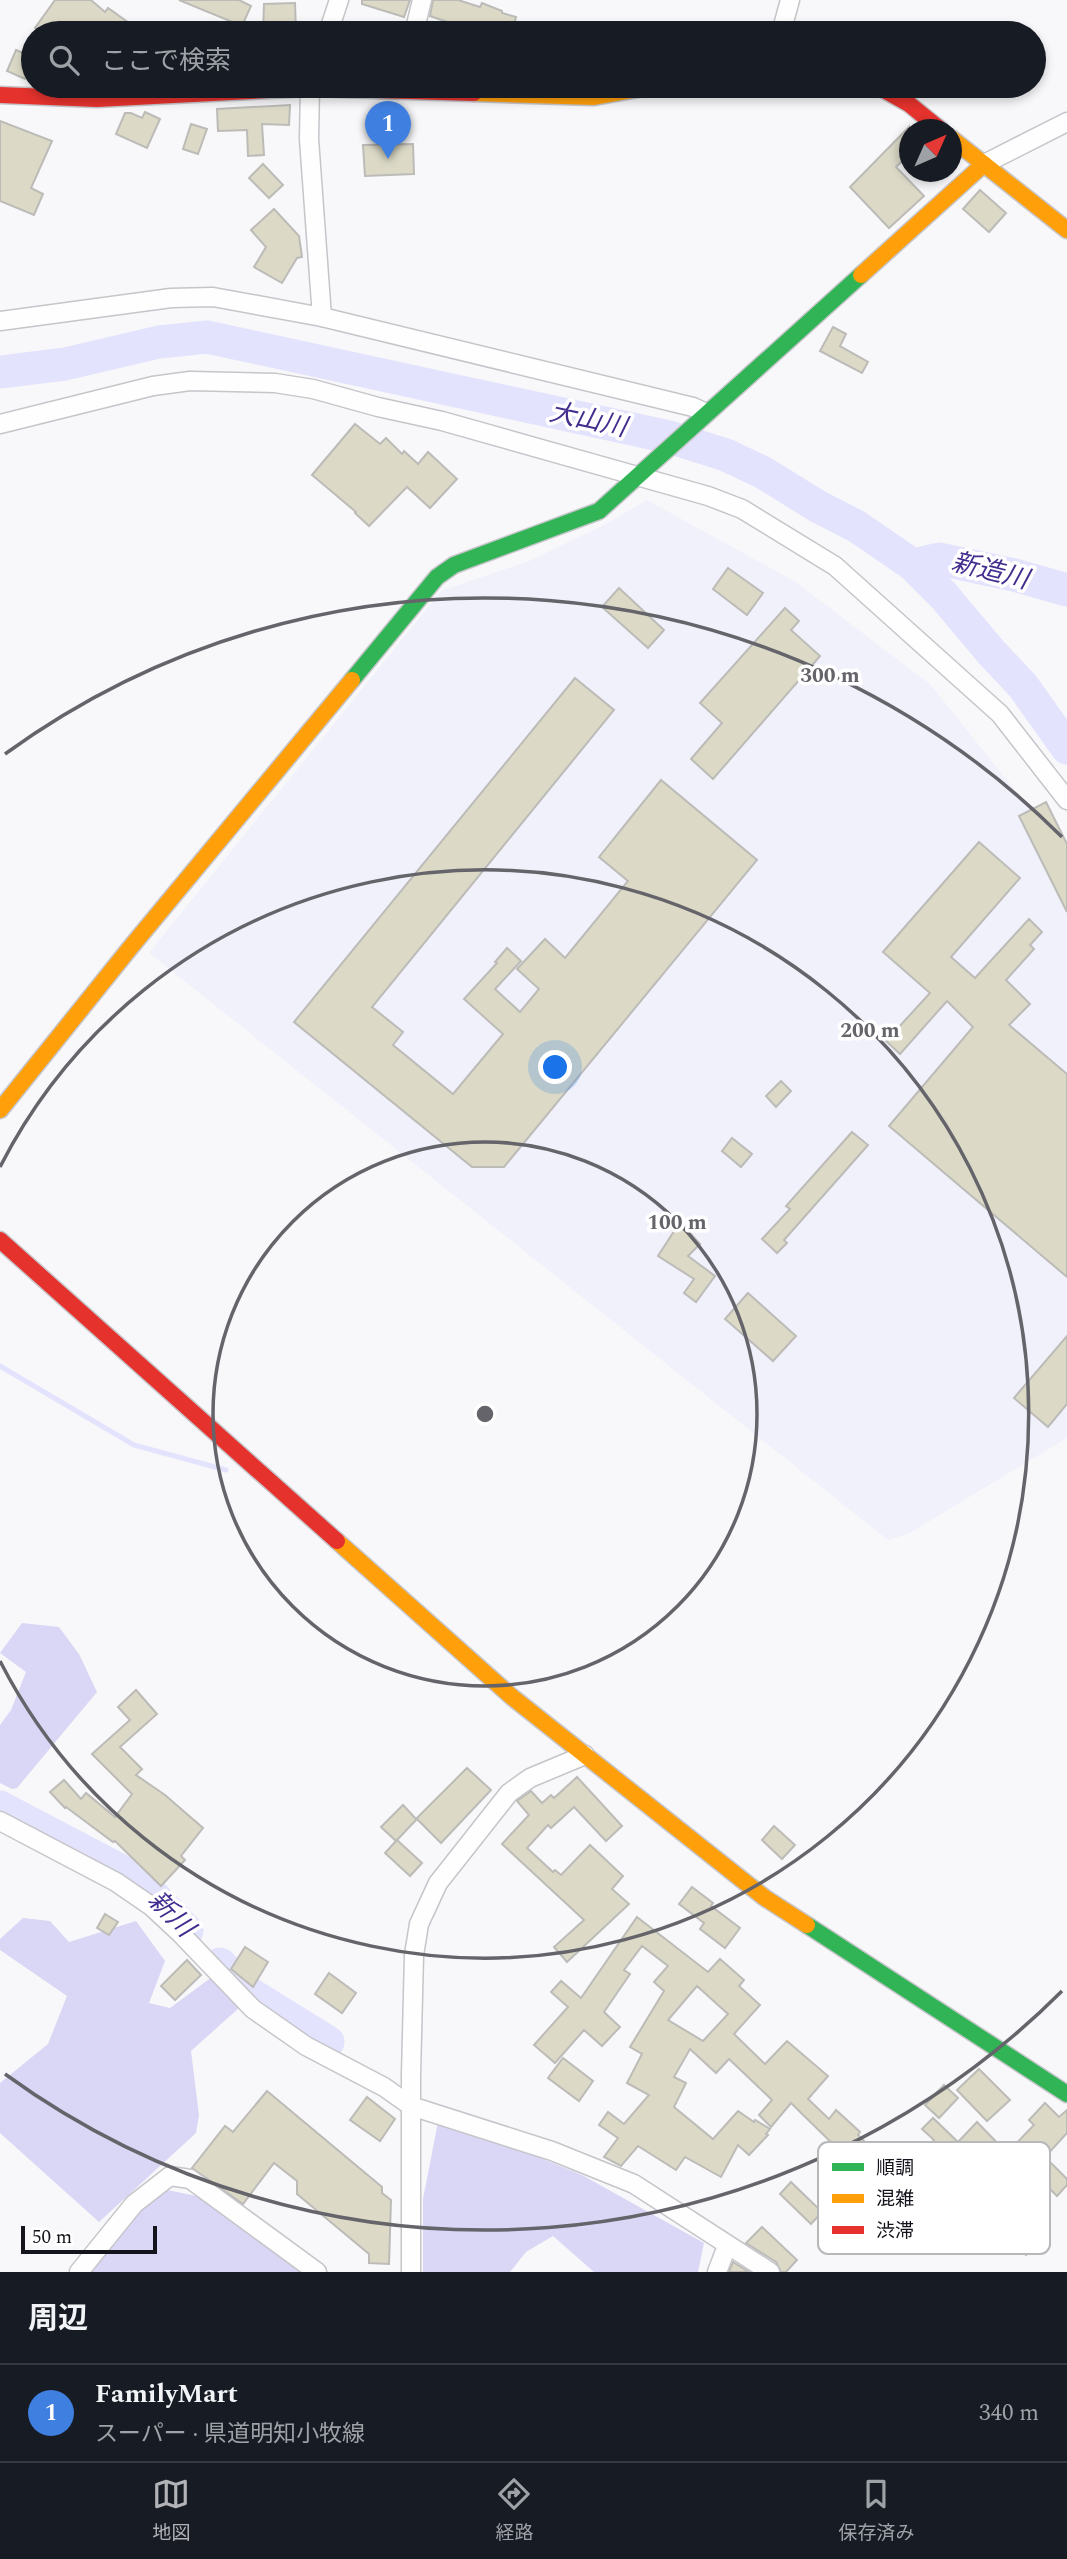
<!DOCTYPE html>
<html lang="ja">
<meta charset="utf-8">
<style>
body{margin:0;font-family:Spectral,"Noto Sans JP",serif;background:#20242c;color:#f1f3f6}
.compass{position:absolute;left:899px;top:119px;width:63px;height:63px;border-radius:50%;background:#171b24;box-shadow:0 4px 10px #0003;rotate:45deg}
.scale{position:absolute;left:21px;bottom:18px;width:136px;box-sizing:border-box;padding-left:7px;border:4px solid #14141c;border-top:0;font-size:19px;line-height:24px;white-space:nowrap;color:#14141c;-webkit-text-stroke:5px #fff;paint-order:stroke}
.you{position:absolute;left:556px;top:1068px;width:24px;height:24px;margin:-18px;border:5px solid #fff;border-radius:50%;background:#1a73e8;box-shadow:0 0 0 10px #1a73e833}
.badge{display:grid;place-items:center;width:46px;height:46px;border-radius:50%;background:#b2b3b7;color:#fff;font-size:23px;font-weight:700}
.pin{position:absolute;translate:-50% -58px;filter:drop-shadow(0 2px 4px #0008)}
.pin::after{content:'';position:absolute;top:37px;width:24px;height:21px;background:inherit;clip-path:polygon(0 0,100% 0,50% 100%)}
.list{margin:0;padding:0;list-style:none}
h2{display:flex;justify-content:space-between;align-items:center;height:91px;margin:0;padding:0 28px;font-size:30px}
h2 small{font-size:23px;font-weight:400;color:#9ea1a6}
.list li{display:grid;grid-template-columns:46px 1fr auto;gap:21px;align-items:center;box-sizing:border-box;height:98px;padding:0 28px;border-top:2px solid #363941}
.list b{display:block;font-size:26px;white-space:nowrap}
.list p{margin:0;font-size:23px;white-space:nowrap;color:#9ea1a6}
.list em{font-size:23px;font-style:normal;color:#9ea1a6}
.icon{flex:none;width:38px;height:38px;fill:none;stroke:currentColor;stroke-width:2;stroke-linecap:round;stroke-linejoin:round}
.map{position:relative;flex:none;width:1067px;height:2272px;overflow:hidden}
.search{position:absolute;background:#171b24;box-shadow:0 4px 10px #0003;left:21px;right:21px;top:21px;height:77px;display:flex;align-items:center;gap:18px;box-sizing:border-box;padding:0 24px;border-radius:38px;color:#9ea1a6;font-size:26px}
.sheet{height:189px;background:#171b24}
nav{display:flex;justify-content:space-around;align-items:center;box-sizing:border-box;height:98px;border-top:2px solid #363941;background:#171b24;font-size:19px;color:#9ea1a6}
nav a{display:grid;justify-items:center;gap:4px}
nav .on{color:#b2b3b7}
.map>svg:first-child{display:block}
</style>
<div class="map">
<svg width="1067" height="2272" viewBox="0 0 1067 2272">
<rect width="100%" height="100%" fill="#f8f8fa"/>
<!-- built -->
<path fill="#f1f1fc" d="M647,500L794,581L930,684L1038,819L1067,872V1438L908,1534L888,1540L149,953L441,591L529,561L604,525Z"/>
<!-- forest -->
<g fill="#d9d7f5">
<path d="M22,1623L59,1627L79,1654L97,1692L17,1788L12,1789L0,1783V1725L11,1710L26,1672L0,1653Z"/>
<path d="M23,1918L50,1921L69,1942L136,1921L165,1961L149,2003L170,2008L216,1974L240,2007L191,2051L199,2115L196,2133L99,2222L0,2133V2083L48,2044L67,1996L0,1950V1939Z"/>
<path d="M439,2117L582,2175L704,2243L698,2272H594L553,2236L526,2252L510,2272H423V2199Z"/>
<path d="M162,2189L202,2197L303,2272H89L113,2241Z"/>
</g>
<g fill="none" stroke-linecap="round" stroke-linejoin="round">
<!-- stream -->
<path stroke="#e4e3fd" stroke-width="5" d="M0,1366L134,1445L226,1470"/>
<!-- river -->
<g stroke="#e4e3fd" stroke-width="33">
<path d="M0,372L65,364L159,342L207,337L669,437L726,455L764,473L817,506L856,526L913,565L944,596L991,652L1023,686L1067,748"/>
<path d="M913,565L939,559L1014,575L1067,590"/>
<path d="M0,1807L137,1879L187,1931"/>
<path d="M220,1964L249,1993L328,2042"/>
</g>
</g>
<!-- building -->
<g fill="#dcdac7" stroke="#bcbbb7" stroke-width="2" fill-rule="evenodd">
<path d="M55,0H91L105,12L108,8L143,33H44L35,28Z"/>
<path d="M179,0H239L251,6L242,26Z"/>
<path d="M362,0H410L404,17L362,4Z"/>
<path d="M433,0H458L480,7L482,3L502,11V13L516,17L512,33H480L430,16Z"/>
<path d="M295,3L296,33H263L264,4Z"/>
<path d="M16,50L33,57L25,79L7,71Z"/>
<path d="M290,105L289,125L262,124L264,155L248,156L247,130L218,131L217,109Z"/>
<path d="M145,112L160,119L147,148L116,134L125,113H131L142,118Z"/>
<path d="M0,121L52,141L31,188L43,194L34,215L0,201Z"/>
<path d="M191,124L207,129L198,154L183,149Z"/>
<path d="M909,127V155L896,167L924,196L889,228L850,187Z"/>
<path d="M413,144L414,174L365,176L363,145Z"/>
<path d="M263,164L283,185L269,198L249,178Z"/>
<path d="M980,190L1006,213L989,232L963,209Z"/>
<path d="M274,209L299,236L302,257L297,258L282,283L254,267L266,247L251,230Z"/>
<path d="M833,327L846,334L840,346L868,362L862,373L820,351Z"/>
<path d="M355,424L380,444L386,438L402,454L404,451L418,464L428,452L457,479L430,508L407,487L369,526L355,513L356,512L312,475Z"/>
<path d="M728,568L763,593L747,615L713,589Z"/>
<path d="M619,588L664,630L648,648L602,607Z"/>
<path d="M785,608L799,621L791,630L820,656L713,779L691,759L722,723L700,703Z"/>
<path d="M575,678L614,710L372,1007L403,1032L393,1045L453,1094L503,1034L464,999L497,963L495,962L507,948L521,961L495,989L520,1012L539,989L517,969L545,939L565,958L628,881L599,857L661,780L757,860L504,1167H472L294,1022Z"/>
<path d="M1046,802L1067,844V912L1019,816Z"/>
<path d="M979,842L1020,878L951,957L975,978L1029,919L1042,932L1030,945L1034,949L1006,980L1030,1004L1009,1025L1067,1074V1277L889,1126L973,1027L947,1001L900,1054L886,1041L930,993L883,952Z"/>
<path d="M781,1081L791,1091L776,1107L766,1096Z"/>
<path d="M852,1132L868,1145L784,1240L787,1243L777,1253L762,1239L790,1209L786,1206Z"/>
<path d="M732,1138L752,1154L741,1167L722,1151Z"/>
<path d="M680,1222L700,1244L688,1256L715,1276L696,1302L684,1293L694,1279L658,1256Z"/>
<path d="M748,1293L796,1336L773,1361L725,1319Z"/>
<path d="M1067,1336V1404L1048,1427L1014,1398Z"/>
<path d="M136,1690L157,1714L120,1747L142,1769L136,1775L165,1795L203,1828L181,1856L185,1860L161,1886L115,1841L113,1842L66,1807L65,1808L50,1792L64,1780L81,1799L86,1793L115,1817L132,1794L92,1754L130,1720L118,1707Z"/>
<path d="M467,1768L491,1790L441,1843L417,1819L396,1841L381,1827L403,1805L416,1819Z"/>
<path d="M577,1777L622,1826L606,1841L574,1807L551,1828L548,1825L527,1848L553,1872L555,1870L561,1875L590,1845L623,1876L612,1889L629,1904L567,1962L554,1947L584,1920L502,1844L529,1815L517,1801L531,1791L542,1803L551,1795L554,1798Z"/>
<path d="M774,1826L795,1845L782,1859L762,1840Z"/>
<path d="M397,1840L422,1863L410,1876L385,1853Z"/>
<path d="M692,1887L713,1903L711,1906L740,1928L725,1948L700,1929L704,1923L679,1904Z"/>
<path d="M105,1914L118,1922L109,1935L97,1928Z"/>
<path d="M637,1917L708,1972L720,1959L744,1980L739,1986L760,2005L734,2034L765,2064L787,2041L828,2076L808,2099L829,2119L836,2110L860,2132L858,2135L894,2172L883,2184L865,2167L862,2170L842,2153L791,2103L771,2127L759,2115L772,2100L729,2059L716,2073L690,2049L674,2077L686,2083L674,2107L713,2139L738,2111L754,2122L755,2120L770,2129L766,2134L768,2135L749,2155L738,2145L721,2177L685,2157L676,2170L638,2146L621,2166L604,2157L618,2138L599,2125L608,2112L624,2124L649,2095L627,2083L642,2054L630,2047L664,1991L654,1982L668,1966L642,1946L624,1970L630,1974L604,2012L620,2027L602,2046L584,2030L555,2063L534,2045L568,2007L551,1992L561,1981L581,1998ZM697,1986L728,2014L703,2041L668,2020Z"/>
<path d="M245,1947L268,1962L253,1987L231,1969Z"/>
<path d="M187,1960L201,1975L175,2000L161,1986Z"/>
<path d="M329,1973L356,1993L342,2013L315,1994Z"/>
<path d="M563,2058L593,2081L579,2101L548,2078Z"/>
<path d="M979,2069L1010,2100L987,2121L957,2090Z"/>
<path d="M944,2085L958,2098L939,2118L925,2105Z"/>
<path d="M267,2091L382,2187V2193L391,2200L389,2264L369,2263V2254L297,2194V2181L274,2163L243,2204L192,2168L225,2126L233,2132Z"/>
<path d="M367,2097L395,2119L380,2141L350,2120Z"/>
<path d="M1045,2103L1059,2117L1067,2110V2133L1045,2157L1067,2179V2185L1057,2196L1041,2180L1005,2223L963,2183L970,2175L947,2153L922,2181L908,2169L934,2140L922,2129L933,2118L958,2142L977,2122L1007,2153L1034,2125L1029,2120Z"/>
<path d="M791,2182L822,2212L811,2224L780,2194Z"/>
<path d="M1012,2222L1036,2244L1026,2255L1002,2233Z"/>
<path d="M762,2227L797,2260L786,2272H781L776,2262L746,2243Z"/>
<path d="M733,2262L749,2272H729Z"/>
</g>
<g fill="none" stroke-linecap="round" stroke-linejoin="round">
<!-- street casing -->
<g stroke="#c5c5ca" stroke-width="21">
<g id="street">
<path d="M328,33L339,0"/>
<path d="M414,33L422,0"/>
<path d="M781,33L790,0"/>
<path d="M310,86L309,139L322,317"/>
<path d="M984,164L1067,122"/>
<path d="M0,321L171,298L213,297L322,317L693,407L706,413"/>
<path d="M0,424L153,386L190,381L275,383L313,389L378,407L442,421L708,496L742,509L835,566L1000,714L1067,800"/>
<path d="M0,1821L116,1882L151,1906L180,1933L253,2009L306,2046L384,2087L411,2106L552,2151L634,2184L770,2272"/>
<path d="M79,2272L134,2204L170,2176L190,2179L317,2272"/>
<path d="M411,2272V2075L414,1955L419,1924L438,1883L509,1793L530,1778L585,1755"/>
<path d="M717,2272L727,2246"/>
</g>
</g>
<!-- fast casing -->
<g stroke="#c5c5ca" stroke-width="19">
<g id="fast">
<path d="M352,680L437,577L454,565L599,511L861,275"/>
<path d="M807,1925L1067,2094"/>
</g>
</g>
<!-- slow casing -->
<g stroke="#c5c5ca" stroke-width="19">
<g id="slow">
<path d="M474,93L594,97L655,86"/>
<path d="M951,138L1067,230"/>
<path d="M861,275L984,164"/>
<path d="M0,1110L130,948L352,680"/>
<path d="M337,1541L512,1697L765,1898L807,1925"/>
</g>
</g>
<!-- jam casing -->
<g stroke="#c5c5ca" stroke-width="19">
<g id="jam">
<path d="M877,86L909,104L941,130"/>
<path d="M0,95L97,99L309,88L474,93"/>
<path d="M0,1240L337,1541"/>
</g>
</g>
<!-- street -->
<use href="#street" stroke="#fefefe" stroke-width="18"/>
<!-- fast -->
<use href="#fast" stroke="#30b455" stroke-width="16"/>
<!-- slow -->
<use href="#slow" stroke="#ff9f0a" stroke-width="16"/>
<!-- jam -->
<use href="#jam" stroke="#e5322d" stroke-width="16"/>
</g>
<!-- distance rings -->
<g fill="none" stroke="#64646a" stroke-width="3.5">
<circle cx="485" cy="1414" r="272"/>
<path d="M0 1167A544 544 0 1 1 0 1661"/>
<path d="M1062 1991A816 816 0 0 1 5 2074M5 754A816 816 0 0 1 1062 837"/>
</g>
<g text-anchor="middle" dominant-baseline="central" stroke-width="7" stroke-linejoin="round" paint-order="stroke">
<!-- water labels -->
<g font-size="26" font-style="italic" fill="#432d8e" stroke="#fff">
<text transform="translate(588 420) rotate(12)">大山川</text>
<text transform="translate(990 571) rotate(14)">新造川</text>
<text transform="translate(171 1914) rotate(45)">新川</text>
</g>
</g>
<!-- legend -->
<rect x="818" y="2142" width="232" height="112" rx="10" fill="#fff" stroke="#b8b8bb" stroke-width="2"/>
<rect x="832" y="2163" width="32" height="8" fill="#30b455"/>
<rect x="832" y="2194" width="32" height="9" fill="#ff9f0a"/>
<rect x="832" y="2226" width="32" height="8" fill="#e5322d"/>
<g font-size="19" fill="#14141c">
<text x="876" y="2174">順調</text>
<text x="876" y="2205">混雑</text>
<text x="876" y="2237">渋滞</text>
</g>
<circle cx="485" cy="1414" r="10" fill="#64646a" stroke="#fff" stroke-width="3.5"/>
<g font-size="21" text-anchor="middle" font-weight="bold" fill="#64646a" stroke="#fff" stroke-width="7" stroke-linejoin="round" paint-order="stroke">
<text x="830" y="682">300 m</text>
<text x="870" y="1037">200 m</text>
<text x="677" y="1229">100 m</text>
</g>
</svg>
<svg class="compass" viewBox="-18 -18 36 36"><path d="M0-13l5 13h-10z" fill="#e53935"/><path d="M0 13l5-13h-10z" fill="#9ea1a6"/></svg>
<div class="scale">50 m</div>
<div class="you"></div>
<div class="pin badge" style="left:388px;top:159px;background:#3f7fe0">1</div>
<div class="search"><svg class="icon" aria-label="search" viewBox="0 0 24 24"><circle cx="10" cy="10" r="6"/><path d="M15 15l6 6"/></svg>ここで検索</div>
</div>
<section class="sheet">
<h2>周辺<small></small></h2>
<ul class="list">
<li><span class="badge" style="background:#3f7fe0">1</span><div><b>FamilyMart</b><p>スーパー · 県道明知小牧線</p></div><em>340 m</em></li>
</ul>
</section>
<nav>
<a class="on"><svg class="icon" aria-label="map" viewBox="0 0 24 24"><path d="M3 6l6-2 6 2 6-2v14l-6 2-6-2-6 2zM9 4v14M15 6v14"/></svg>地図</a>
<a><svg class="icon" aria-label="directions" viewBox="0 0 24 24"><path d="M12 3l9 9-9 9-9-9zM9 14v-3h6M13 9l2 2-2 2"/></svg>経路</a>
<a><svg class="icon" aria-label="saved" viewBox="0 0 24 24"><path d="M7 4h10v16l-5-4-5 4z"/></svg>保存済み</a>
</nav>
